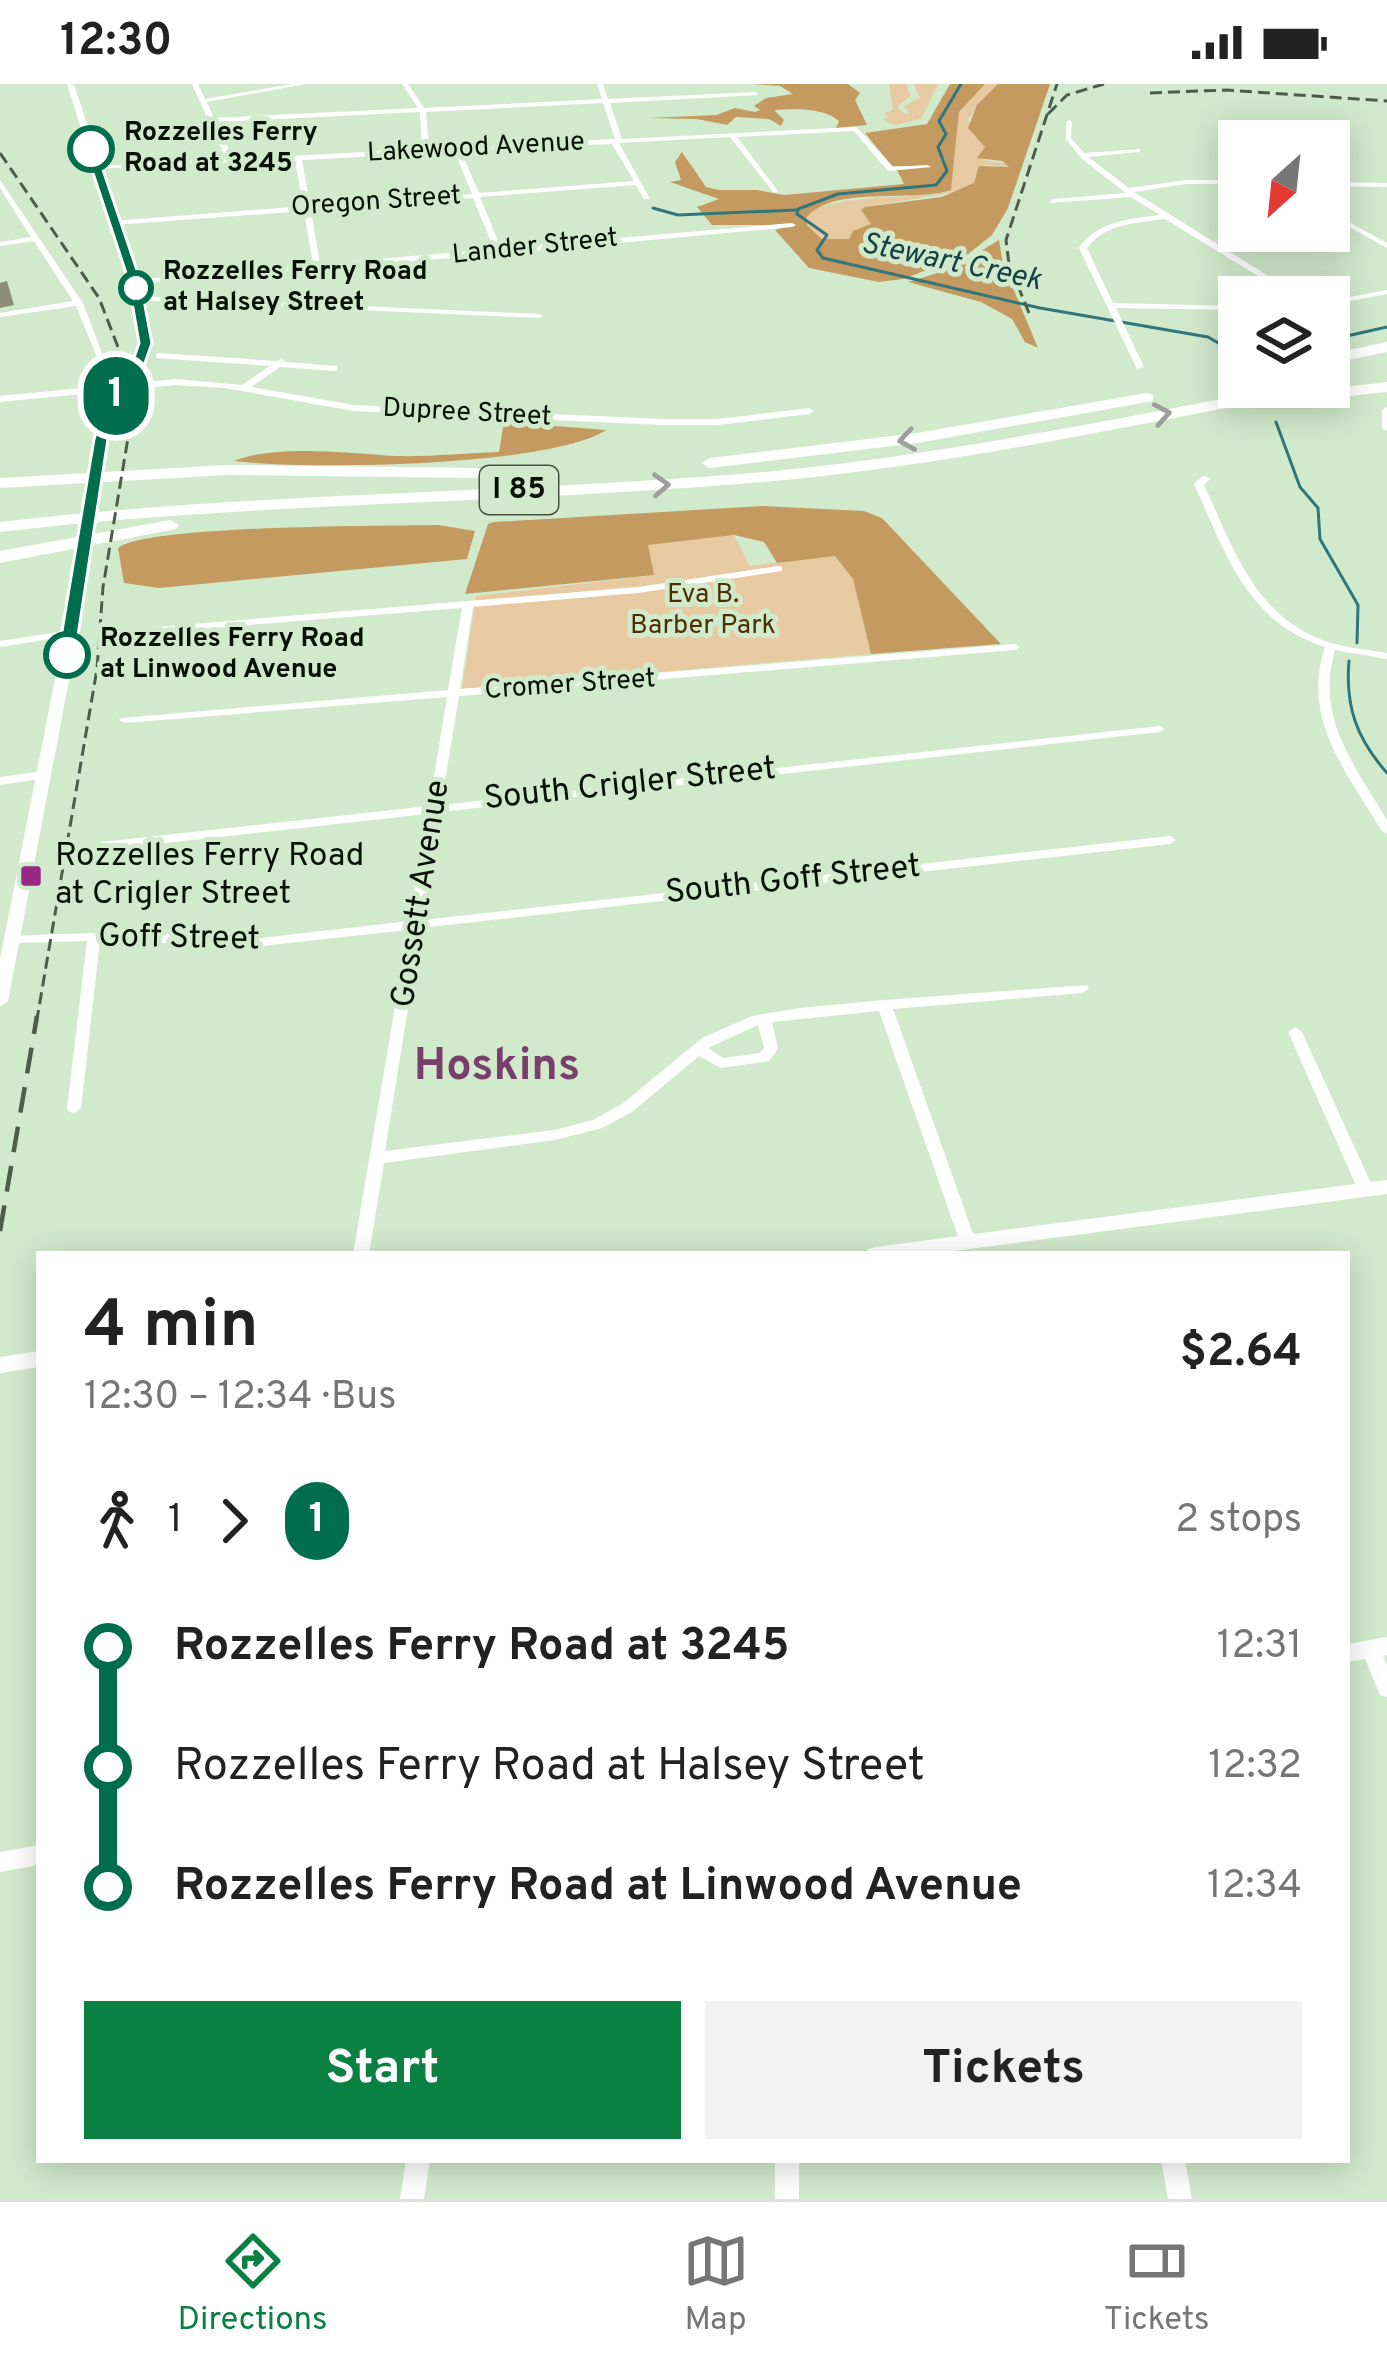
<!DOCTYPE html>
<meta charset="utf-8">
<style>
body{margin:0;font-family:Overpass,sans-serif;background:#f2f2f2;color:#222;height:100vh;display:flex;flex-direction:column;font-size:45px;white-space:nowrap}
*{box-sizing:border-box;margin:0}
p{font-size:39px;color:#767676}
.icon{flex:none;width:66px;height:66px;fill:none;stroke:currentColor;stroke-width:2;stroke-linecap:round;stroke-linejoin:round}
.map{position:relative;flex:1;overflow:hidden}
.details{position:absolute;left:36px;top:1167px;width:1314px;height:912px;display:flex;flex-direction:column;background:#fff;border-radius:0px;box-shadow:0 6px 30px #0003}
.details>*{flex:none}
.badge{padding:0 24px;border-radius:39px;font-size:42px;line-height:78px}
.needle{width:78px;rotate:207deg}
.fabs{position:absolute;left:1218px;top:36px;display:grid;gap:24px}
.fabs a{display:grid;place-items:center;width:132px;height:132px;border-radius:0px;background:#fff;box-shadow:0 6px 30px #0003;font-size:60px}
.map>.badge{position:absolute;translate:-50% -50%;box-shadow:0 0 0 6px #fff}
.legs{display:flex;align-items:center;gap:18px;height:132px;padding:0 48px;font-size:39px}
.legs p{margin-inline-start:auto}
.head{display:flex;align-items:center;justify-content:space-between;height:204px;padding:0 48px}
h1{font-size:66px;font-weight:700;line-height:90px}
.action{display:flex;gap:24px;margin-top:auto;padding:24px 48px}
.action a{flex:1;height:138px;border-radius:0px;background:#0b8043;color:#fff;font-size:48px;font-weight:700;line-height:138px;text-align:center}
.action a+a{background:#f2f2f2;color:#222}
ul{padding:0 48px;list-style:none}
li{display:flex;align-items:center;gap:42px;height:120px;font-size:45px}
li i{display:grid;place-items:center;width:18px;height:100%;margin:0 15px;background:currentColor}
li i::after{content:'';width:30px;height:30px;margin:-15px;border:9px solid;border-radius:50%;background:#fff}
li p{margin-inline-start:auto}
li:first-child i{background:linear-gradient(#0000 50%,currentColor 0)}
li:last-child i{background:linear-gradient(currentColor 50%,#0000 0)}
.status{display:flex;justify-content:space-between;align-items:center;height:84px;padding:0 60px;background:#fff;direction:ltr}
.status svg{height:33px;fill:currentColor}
.tab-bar{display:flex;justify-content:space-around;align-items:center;height:168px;border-top:3px solid #e0e0e0;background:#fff;font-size:33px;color:#767676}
.tab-bar a{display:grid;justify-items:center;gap:6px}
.tab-bar .on{color:#0b8043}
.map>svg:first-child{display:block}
.green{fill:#e7c9a2}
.forest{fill:#c49a61}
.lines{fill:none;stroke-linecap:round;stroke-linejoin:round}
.stream{stroke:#30767a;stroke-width:3}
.minor{fill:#fff;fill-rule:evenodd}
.tertiary{fill:#fff;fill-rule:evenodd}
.motorway{fill:#fff;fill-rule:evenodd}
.rail-far1{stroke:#4f5c4c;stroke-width:3;stroke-dasharray:12 6;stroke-linecap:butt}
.rail{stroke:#4f5c4c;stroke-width:4.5;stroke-dasharray:26 14;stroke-linecap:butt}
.shaded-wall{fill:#8e8e76}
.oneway{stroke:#9d9f9c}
.line-1{fill:#006d4d;stroke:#fff;stroke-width:3}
.stop-1-dot{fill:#fff;stroke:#006d4d;stroke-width:6}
.poi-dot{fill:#992785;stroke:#d2eacc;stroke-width:4.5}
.labels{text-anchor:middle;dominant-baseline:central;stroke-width:10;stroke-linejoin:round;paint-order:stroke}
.far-stop-label{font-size:27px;font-weight:bold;fill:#091007;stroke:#d2eacc;text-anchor:start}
.far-street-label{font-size:27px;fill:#091007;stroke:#d2eacc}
.far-park-label{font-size:27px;fill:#4b2f00;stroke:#d2eacc}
.far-water-label{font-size:30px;font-style:italic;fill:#164246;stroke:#d2eacc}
.shield{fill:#d2eacc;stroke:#455142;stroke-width:3}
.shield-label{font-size:30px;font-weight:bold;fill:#091007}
.street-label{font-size:33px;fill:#091007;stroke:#d2eacc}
.poi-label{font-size:33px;fill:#091007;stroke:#d2eacc;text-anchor:start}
.district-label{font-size:45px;font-weight:bold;fill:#793f6c;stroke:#d2eacc}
</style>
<div class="status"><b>12:30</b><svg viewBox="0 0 49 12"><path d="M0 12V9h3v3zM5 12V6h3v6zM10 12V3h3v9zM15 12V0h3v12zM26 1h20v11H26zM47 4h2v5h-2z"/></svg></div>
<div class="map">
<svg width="1387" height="2115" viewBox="0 0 1387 2115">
<rect width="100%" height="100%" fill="#d2eacc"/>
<g class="green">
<polygon points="889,0 907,0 910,12 898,22 901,28 910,30 904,22 920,14 914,0 938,0 921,35 894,41 884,36 888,33 885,29 893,26"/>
<path d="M985,0H998L968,35L985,64L982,76L1011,80L1009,83L984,81L974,99L961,107L865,123L871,140L854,147L849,155H823L807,141L808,128C850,110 894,115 938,110L953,87L959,28Z"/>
<polygon points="734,451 750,482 835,472 853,495 871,570 462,605 476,512 654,491 647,461"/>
</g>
<g class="forest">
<path d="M752,0H848L860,9L855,16L867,41L836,44L839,37C823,23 794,25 774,26L784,36L781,42L769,35L736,33L727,41L697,35L649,34L716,31L735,24L755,28L760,26L754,22L766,14L793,10L780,2Z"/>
<path d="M950,0H985L959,28L951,106C912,119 835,101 807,133V141L822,155H849L853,147L871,140L861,126L865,123L942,113L974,99L979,82L1009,83L1002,77L977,74L985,63L968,44L977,21L998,0H1050L1008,124L992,151L967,171L903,195L879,198L809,184L775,146L793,141H712L697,123L719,115L670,98L681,96L675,78L682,68L706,103L719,106H757L784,111L904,100L897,86L933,82H892L865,49L927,40Z"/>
<polygon points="999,156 1003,180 1038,264 1025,258 1012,235 981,218 908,198 951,185"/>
<path d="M504,338L606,346C549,383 307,386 234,377C275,360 350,369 395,372C429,373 465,369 499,368Z"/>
<polygon points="762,422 864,427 882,434 1001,560 871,570 853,495 835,472 777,479 764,458 734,451 648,461 654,491 465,510 488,440 494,438"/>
<path d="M439,441L475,447L467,475L159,504L124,499L118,464C146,441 388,442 439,441Z"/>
</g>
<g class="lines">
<g class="stream">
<polyline points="961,0 939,37 946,50 938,63 947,87 936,101 838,110 798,125 797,130 827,151 817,166 823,174 1040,224 1208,253 1239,271"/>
<polyline points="653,124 678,131 796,126"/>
<polyline points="1329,256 1387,243"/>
<polyline points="1221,257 1239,258"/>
<polyline points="1276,338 1300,403 1318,424 1320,455 1358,521 1357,559"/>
<path d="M1349,577C1345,623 1357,655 1387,689"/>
</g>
<g class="minor">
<path d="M192,0H198L205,15L292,0H306L207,18L214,34L418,24L402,0H408L424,24L602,15L597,0H603L608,15L756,8L758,11L610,19L622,55L856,43L893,83L927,81L931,83L888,87L854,47L737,53L778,107L774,109L730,53L619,59L650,115H644L636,101L480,113L501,164L792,139L796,141L792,143L499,170L131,200L130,198L134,196L313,180L304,127L114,141L110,139L114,137L303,122L295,76L94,85L96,82L226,75ZM603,19L615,55L429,65L426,28ZM420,28L422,65L233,75L216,38ZM612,60L634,97L479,109L461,67ZM455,68L472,110L310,122L302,76ZM473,114L494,165L320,180L311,126Z"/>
<path d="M1069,36L1072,38L1071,54L1084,69L1141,65L1139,68L1088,73L1129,104L1186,96H1239V100H1186L1134,108L1302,213H1292L1165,135C1136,139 1106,139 1087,164L1113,219L1239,222V226L1116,224L1144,283L1137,285L1079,164C1098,137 1129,135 1160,131L1131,113L1050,119L1053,115L1126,109L1081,74L1066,55V38Z"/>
<polygon points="0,96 83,219 110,290 103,288 76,222 0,233 0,229 73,217 34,157 0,162 0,158 31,153 0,104"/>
<polygon points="1329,98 1387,99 1387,103 1329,102"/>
<polygon points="1329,127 1387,159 1387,164 1329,132"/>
<polygon points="1387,206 1387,210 1329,221 1329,217"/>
<polygon points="138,212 539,230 543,232 539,234 135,216 135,212"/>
<polygon points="1329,231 1347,241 1347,245 1341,245 1329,237"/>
<polygon points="159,269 277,277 282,275 286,278 337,282 337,286 334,287 280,283 251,303 354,321 662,335 718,335 809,324 814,327 809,330 718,341 662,341 354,327 225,304 176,301 0,318 0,312 176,295 242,301 270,282 156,274 156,270"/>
<polygon points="1387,323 1387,347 1382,344 1382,326"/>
<path d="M1203,392L1211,394L1204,401C1230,457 1252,525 1313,552C1336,563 1362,565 1387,569V575L1335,566C1315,633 1354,681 1387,736V750L1381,746C1346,687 1301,635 1325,563C1247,539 1225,468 1194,400Z"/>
<path d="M778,482L782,483V487L638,509L473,523L460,605L1015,560L1020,563L1015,566L459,612L441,721L1159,642L1165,645L1159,648L440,728L423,836L1170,752L1176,756L1170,760L421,844L385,1067L555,1046L593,1036L622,1020L702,954L752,932L800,924L884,916L1087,901L1089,904L1082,909L893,925L976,1158L974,1162H962L960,1158L879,927L772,938L778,965L769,977L721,984L699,972L632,1028L602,1044L555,1056L384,1079L369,1170H353L408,846L261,862L100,857L81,1024L74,1029L69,1028L67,1024L87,857L12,859L7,858L5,855L7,852L124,848L261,854L409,837L427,730L102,766L96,762L102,758L429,722L447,613L125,639L119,636L121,634L448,606L462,524L148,549L144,548V544L638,503ZM758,941L764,964L760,969L723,974L708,964Z"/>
<polygon points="71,546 75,547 75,551 0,563 0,557"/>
<polygon points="44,687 50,691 48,694 0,701 0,693"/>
<polygon points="1295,943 1302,948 1374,1106 1371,1110 1361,1110 1358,1106 1288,948"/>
<polygon points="1387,1553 1387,1571 1383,1572 1387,1581 1387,1613 1380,1611 1365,1575 1347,1578 1347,1560"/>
<polygon points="39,1761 39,1781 0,1788 0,1768"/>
<polygon points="406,2076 430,2076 424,2115 400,2115"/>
<rect x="775" y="2076" width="24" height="39"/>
<polygon points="1161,2076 1185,2076 1192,2115 1168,2115"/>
</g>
<g class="tertiary">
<polygon points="67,0 74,1 139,195 150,259 142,282 117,319 107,355 78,549 8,917 0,923 0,875 64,549 95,355 107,319 132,282 140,259 129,195"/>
<polygon points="1387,1096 1387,1110 931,1170 865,1170 868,1165 875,1163"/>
<polygon points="39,1267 39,1283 0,1289 0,1273"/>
</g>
<g class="motorway">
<polygon points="1387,258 1387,268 1329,280 1329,270"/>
<path d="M1387,298V308L1292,318L1284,313C1111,345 939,383 763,398C509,420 254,418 0,448V438C254,408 509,410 764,388C939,372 1112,335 1285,303L1317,306Z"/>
<polygon points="1147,309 1153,311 1153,317 917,359 710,384 701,379 710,374 917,349"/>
<polygon points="227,381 478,384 487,389 478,394 227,391 0,404 0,394"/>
<polygon points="170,436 179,441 176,445 0,479 0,467"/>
</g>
<g class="rail-far1">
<polyline points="1150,9 1226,6 1387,17"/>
<polyline points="1048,30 1067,11 1104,0"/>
<polyline points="0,69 99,214 125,281 129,348 103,503 97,585 37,935"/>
<polyline points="1029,229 1009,180 1006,156 1057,0"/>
</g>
<polyline class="rail" points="0,1147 37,932"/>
</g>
<polygon class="shaded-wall" points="7,197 14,221 0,224 0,199"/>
<defs><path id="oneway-chevron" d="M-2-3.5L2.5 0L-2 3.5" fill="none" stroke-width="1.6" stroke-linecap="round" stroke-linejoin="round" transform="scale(3)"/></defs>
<g class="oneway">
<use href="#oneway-chevron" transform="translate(1162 330) rotate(-10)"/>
<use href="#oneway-chevron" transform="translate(907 356) rotate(171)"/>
<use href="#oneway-chevron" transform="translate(661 401) rotate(-3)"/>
</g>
<polygon class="line-1" points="91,62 96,65 140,195 152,259 144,282 119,319 108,355 75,571 67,576 58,571 94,355 105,319 131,282 139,259 128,195 85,65"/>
<g class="stop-1-dot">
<circle cx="91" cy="65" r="21"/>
<circle cx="136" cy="204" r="15"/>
<circle cx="67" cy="571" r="21"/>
</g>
<rect class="poi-dot" x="19" y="780" width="24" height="24" rx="6"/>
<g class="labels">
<g class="far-stop-label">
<text x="124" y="49">Rozzelles Ferry<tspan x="124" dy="31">Road at 3245</tspan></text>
<text x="163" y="188">Rozzelles Ferry Road<tspan x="163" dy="31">at Halsey Street</tspan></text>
<text x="100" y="555">Rozzelles Ferry Road<tspan x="100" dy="31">at Linwood Avenue</tspan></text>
</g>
<g class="far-street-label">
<text transform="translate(476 64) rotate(-3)">Lakewood Avenue</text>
<text transform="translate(376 118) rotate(-4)">Oregon Street</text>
<text transform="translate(535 163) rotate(-6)">Lander Street</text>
<text transform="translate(467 329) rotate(3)">Dupree Street</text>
<text transform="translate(570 601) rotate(-4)">Cromer Street</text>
</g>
<g class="far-park-label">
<text x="703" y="511">Eva B.<tspan x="703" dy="31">Barber Park</tspan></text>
</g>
<g class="far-water-label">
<text transform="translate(951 179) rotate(12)">Stewart Creek</text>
</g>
<rect class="shield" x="480" y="382" width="78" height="48" rx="9"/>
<g class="shield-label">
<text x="519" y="406">I 85</text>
</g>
<g class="street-label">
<text transform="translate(630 701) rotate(-6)">South Crigler Street</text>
<text transform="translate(793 797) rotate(-6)">South Goff Street</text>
<text transform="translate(422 810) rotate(-81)">Gossett Avenue</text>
<text transform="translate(179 855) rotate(1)">Goff Street</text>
</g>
<g class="poi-label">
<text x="55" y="773">Rozzelles Ferry Road<tspan x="55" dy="38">at Crigler Street</tspan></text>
</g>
<g class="district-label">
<text x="497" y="983">Hoskins</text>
</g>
</g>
</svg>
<div class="fabs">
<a><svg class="needle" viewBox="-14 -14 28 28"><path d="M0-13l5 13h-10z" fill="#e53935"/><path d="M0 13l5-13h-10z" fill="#767676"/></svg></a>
<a><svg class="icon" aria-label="layers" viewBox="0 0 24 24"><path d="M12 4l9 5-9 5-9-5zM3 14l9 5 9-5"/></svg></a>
</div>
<b class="badge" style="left:116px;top:312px;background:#006d4d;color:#fff">1</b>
<section class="details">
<div class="head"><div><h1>4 min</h1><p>12:30 – 12:34 · Bus</p></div><b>$2.64</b></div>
<div class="legs"><svg class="icon" aria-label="walk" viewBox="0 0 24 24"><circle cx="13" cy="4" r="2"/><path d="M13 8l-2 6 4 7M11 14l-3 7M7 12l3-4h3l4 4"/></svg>1<svg class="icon" aria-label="forward" viewBox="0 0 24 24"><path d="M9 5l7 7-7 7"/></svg><b class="badge" style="background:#006d4d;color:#fff">1</b><p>2 stops</p></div>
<ul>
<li><i style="color:#006d4d"></i><b>Rozzelles Ferry Road at 3245</b><p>12:31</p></li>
<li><i style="color:#006d4d"></i><span>Rozzelles Ferry Road at Halsey Street</span><p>12:32</p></li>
<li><i style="color:#006d4d"></i><b>Rozzelles Ferry Road at Linwood Avenue</b><p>12:34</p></li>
</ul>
<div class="action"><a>Start</a><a>Tickets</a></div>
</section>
</div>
<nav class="tab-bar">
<a class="on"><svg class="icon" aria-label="directions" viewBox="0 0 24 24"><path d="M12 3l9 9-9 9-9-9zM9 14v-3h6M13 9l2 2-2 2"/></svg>Directions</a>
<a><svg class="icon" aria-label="map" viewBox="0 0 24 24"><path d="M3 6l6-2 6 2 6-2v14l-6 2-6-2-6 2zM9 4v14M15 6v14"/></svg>Map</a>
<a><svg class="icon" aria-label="tickets" viewBox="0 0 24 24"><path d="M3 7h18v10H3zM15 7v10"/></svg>Tickets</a>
</nav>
